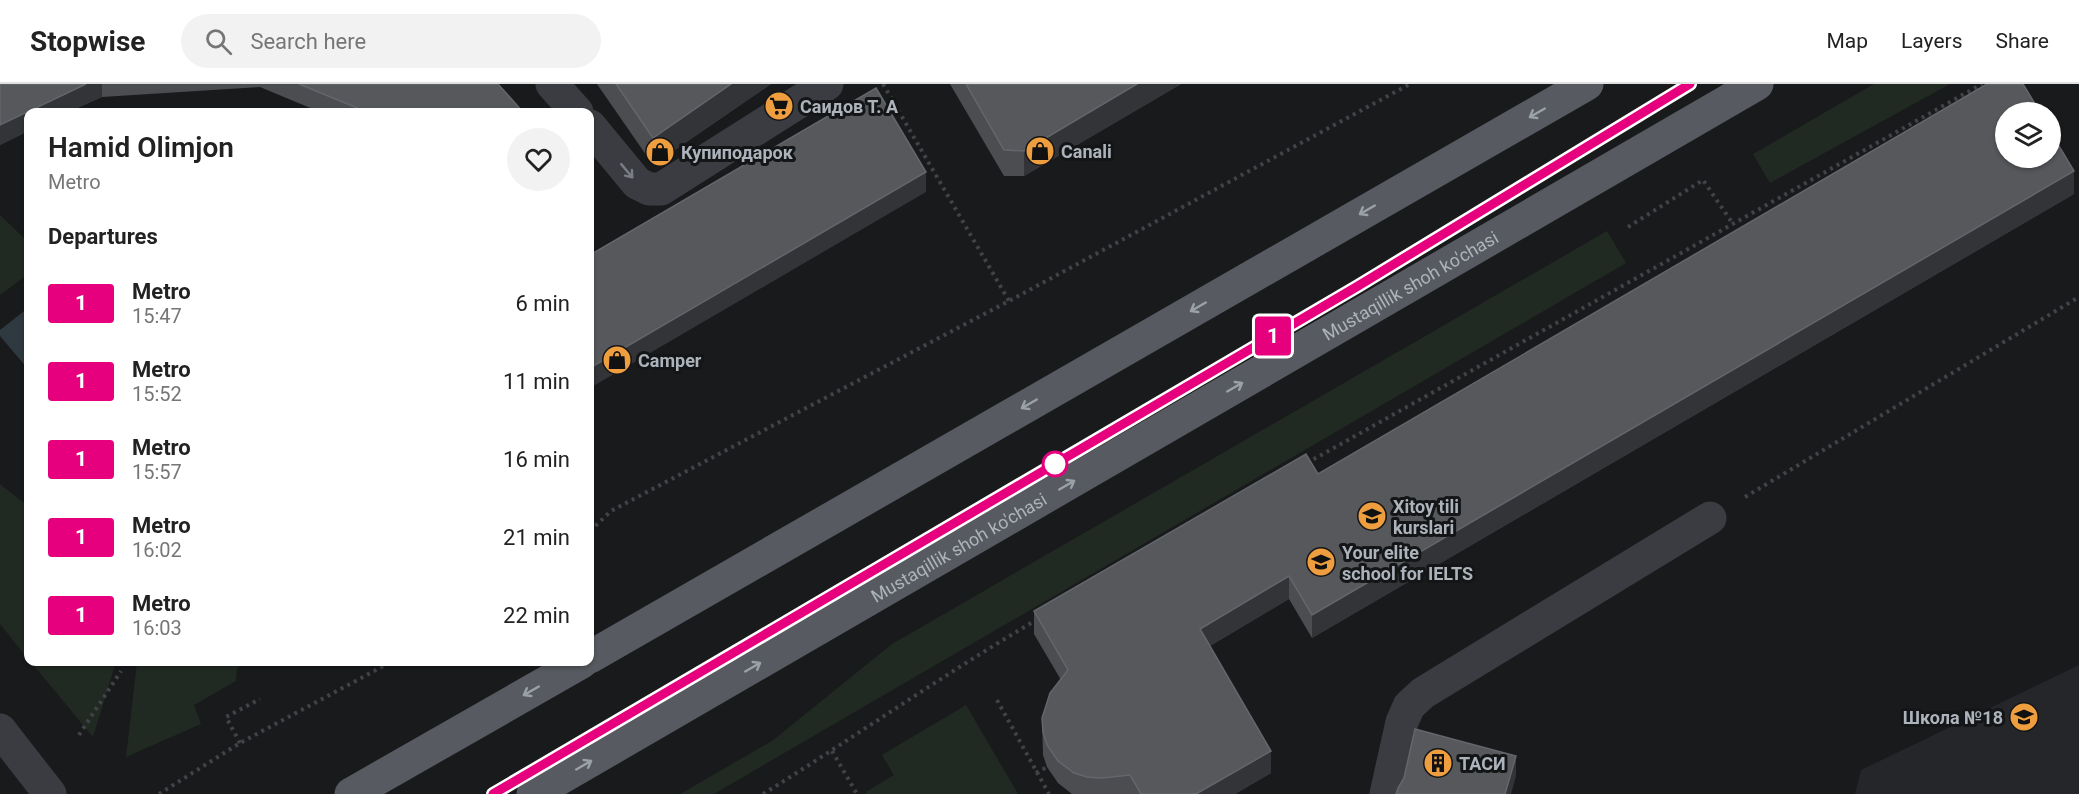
<!DOCTYPE html>
<meta charset="utf-8">
<style>
body{margin:0;font-family:Roboto,sans-serif;background:#f2f2f2;color:#222;height:100vh;display:flex;flex-direction:column;font-size:22px;white-space:nowrap}
*{box-sizing:border-box;margin:0}
p{font-size:20px;color:#767676}
.icon{flex:none;width:33px;height:33px;fill:none;stroke:currentColor;stroke-width:2;stroke-linecap:round;stroke-linejoin:round}
.map{position:relative;flex:1;overflow:hidden}
.side{position:absolute;left:24px;top:24px;width:570px;height:558px;display:flex;flex-direction:column;background:#fff;border-radius:12px;box-shadow:0 2px 4px #0004}
.side>*{flex:none}
.badge{padding:0 12px;border-radius:4px;font-size:21px;line-height:39px}
.fabs{position:absolute;left:1995px;top:18px;display:grid;gap:12px}
.fabs a{display:grid;place-items:center;width:66px;height:66px;border-radius:50%;background:#fff;box-shadow:0 2px 4px #0004;font-size:30px}
.map>.badge{position:absolute;translate:-50% -50%;box-shadow:0 0 0 3px #fff}
h2{padding:0 24px;font-size:22px;line-height:54px}
.round{display:grid;place-items:center;flex:none;width:63px;height:63px;border-radius:32px;background:#f2f2f2}
.head{display:flex;align-items:center;justify-content:space-between;height:102px;padding:0 24px}
h1{font-size:28px;font-weight:600;line-height:45px}
ul{padding:0;list-style:none}
li{display:flex;align-items:center;gap:18px;height:78px;padding:0 24px}
li div{flex:1}
li b{display:block;font-size:22px}
li em{font-style:normal}
li .badge{min-width:66px;font-weight:700;text-align:center}
header{display:flex;align-items:center;gap:36px;box-sizing:border-box;height:84px;padding:0 30px;background:#fff;border-bottom:2px solid #e0e0e0}
header strong{font-size:28px}
nav{display:flex;gap:33px;margin-inline-start:auto;font-size:21px}
.search{width:420px;height:54px;background:#f2f2f2;display:flex;align-items:center;gap:15px;box-sizing:border-box;padding:0 21px;border-radius:33px;color:#767676;font-size:22px}
.map>svg:first-child{display:block}
.built{fill:#252629}
.green{fill:#212a22}
.water{fill:#2f3a40}
.lines{fill:none;stroke-linecap:round;stroke-linejoin:round}
.path{stroke:#414348;stroke-width:4;stroke-dasharray:3 4.5;stroke-linecap:butt}
.minor{stroke:#3b3c41;stroke-width:33}
.major{stroke:#575a60;stroke-width:33}
.wall{fill:#4b4d51}
.shaded-wall{fill:#333437}
.building{fill:#56585c;stroke:#63666b;stroke-width:1.5}
.oneway{stroke:#9ba1a9}
.oneway2{stroke:#797d84}
.line-casing{stroke:#fff;stroke-width:14}
.line{stroke:#e6007e;stroke-width:9}
.stop-dot{fill:#fff;stroke:#e6007e;stroke-width:3}
.labels{text-anchor:middle;dominant-baseline:central;stroke-width:6;stroke-linejoin:round;paint-order:stroke}
.poi-label{font-size:18px;font-weight:bold;fill:#acb3bb;stroke:#141517;text-anchor:start}
.street-label{font-size:18px;fill:#acb3bb;stroke:#141517}
</style>
<header>
<strong>Stopwise</strong>
<div class="search"><svg class="icon" aria-label="search" viewBox="0 0 24 24"><circle cx="10" cy="10" r="6"/><path d="M15 15l6 6"/></svg>Search here</div>
<nav><a>Map</a><a>Layers</a><a>Share</a></nav>
</header>
<div class="map">
<svg width="2079" height="710" viewBox="0 0 2079 710">
<rect width="100%" height="100%" fill="#191a1c"/>
<polygon class="built" points="2079,581 2079,710 1855,710 1861,686"/>
<g class="green">
<polygon points="1874,0 1950,0 1770,99 1753,70"/>
<polygon points="0,131 28,158 28,190 0,211"/>
<polygon points="1607,147 1626,179 714,710 680,710 772,657 892,560"/>
<polygon points="0,400 28,422 28,575 0,540"/>
<polygon points="31,578 116,578 93,653"/>
<polygon points="137,578 248,578 237,584 236,597 194,621 201,640 126,673"/>
<polygon points="966,621 1018,710 867,710 866,708 894,691 882,671"/>
</g>
<polygon class="water" points="28,224 28,285 0,252 0,246"/>
<g class="lines">
<g class="path">
<polyline points="883,0 1009,217"/>
<polyline points="255,28 256,26"/>
<polyline points="1628,143 1703,96 1733,140"/>
<polyline points="1307,379 1982,0"/>
<polyline points="1745,413 2079,213"/>
<polyline points="590,447 611,427 1009,217 1410,0"/>
<polyline points="997,616 1049,710"/>
<polyline points="79,651 121,587"/>
<polyline points="240,659 226,633 260,615"/>
<polyline points="832,667 857,710"/>
<polyline points="1036,689 1047,683"/>
<polyline points="159,710 240,659 391,578"/>
<path d="M763,710C855,653 944,590 1038,535"/>
</g>
<g class="minor">
<polyline points="552,0 577,28"/>
<polyline points="590,42 637,99 649,105 661,105 827,0"/>
<polyline points="0,646 50,710"/>
<polyline points="1386,710 1402,638 1409,622 1423,609 1710,434"/>
</g>
<g class="major">
<polyline points="590,573 1587,0"/>
<polyline points="351,710 582,578"/>
<path id="s1" d="M533,710L1757,0"/>
</g>
</g>
<g class="wall">
<polygon points="0,0 498,0 523,28 320,28 260,3 102,13 68,28 28,28 28,47 0,61"/>
<polygon points="597,0 771,0 653,81"/>
<polygon points="950,0 1181,0 1024,92 1004,92"/>
<polygon points="2074,110 1312,554 1289,515 1210,562 1271,689 1235,710 1072,710 1058,699 1047,683 1043,671 1042,634 1061,596 1034,550 1034,527 1318,390"/>
</g>
<g class="shaded-wall">
<polygon points="86,0 102,0 102,13 68,28 28,28 28,47 0,61 0,41"/>
<polygon points="731,0 771,0 653,81 653,54"/>
<polygon points="1137,0 1181,0 1024,92 1024,67"/>
<polygon points="2074,87 2074,110 1312,554 1312,531"/>
<polygon points="926,88 926,108 590,304 590,284"/>
<polygon points="1289,492 1289,515 1200,568 1200,545"/>
<polygon points="1271,667 1271,689 1235,710 1196,710"/>
<polygon points="1516,672 1516,692 1511,710 1505,710"/>
</g>
<g class="building">
<polygon points="0,0 86,0 0,41"/>
<polygon points="299,0 498,0 523,28 367,28"/>
<polygon points="616,0 731,0 653,54"/>
<polygon points="966,0 1137,0 1024,67 1004,66"/>
<polygon points="1987,0 2023,0 2040,28 2006,28 2006,74 2050,74 2050,47 2074,87 1312,531 1289,492 1200,545 1271,667 1196,710 1141,710 1130,691 1102,694 1087,693 1074,689 1058,677 1047,661 1043,648 1042,634 1050,609 1068,586 1034,527 1306,370 1318,390"/>
<polygon points="876,4 926,88 590,284 590,171"/>
<polygon points="1415,645 1516,672 1505,710 1396,710 1398,704 1404,694"/>
</g>
<defs><path id="oneway-shaft" d="M-6 0H5M1.5-3L5.5 0L1.5 3" fill="none" stroke-width="1.6" stroke-linecap="round" stroke-linejoin="round" transform="scale(1.5)"/></defs>
<g class="oneway">
<use href="#oneway-shaft" transform="translate(1537 29) rotate(150)"/>
<use href="#oneway-shaft" transform="translate(1367 126) rotate(150)"/>
<use href="#oneway-shaft" transform="translate(1198 223) rotate(150)"/>
<use href="#oneway-shaft" transform="translate(1235 303) rotate(-30)"/>
<use href="#oneway-shaft" transform="translate(1029 320) rotate(150)"/>
<use href="#oneway-shaft" transform="translate(1067 401) rotate(-30)"/>
<use href="#oneway-shaft" transform="translate(753 583) rotate(-30)"/>
<use href="#oneway-shaft" transform="translate(531 607) rotate(150)"/>
<use href="#oneway-shaft" transform="translate(584 681) rotate(-30)"/>
</g>
<use class="oneway2" href="#oneway-shaft" transform="translate(627 87) rotate(50)"/>
<g class="lines">
<g class="line-casing">
<polyline id="line" points="493,710 1358,202 1690,0"/>
</g>
<use href="#line" class="line"/>
</g>
<defs>
<g id="supermarket-disc" transform="scale(1.5)"><circle r="9.5" fill="#ee9e3f" stroke="#141517"/><path d="M-6-5.5h2.5l.6 2H6L4.5 2H-2.5L-4.4-4H-6ZM-1.5 3.2a1.3 1.3 0 1 0 .1 0ZM3 3.2a1.3 1.3 0 1 0 .1 0Z" fill="#111"/></g>
<g id="shop-disc" transform="scale(1.5)"><circle r="9.5" fill="#ee9e3f" stroke="#141517"/><path d="M-5-2.5h2.3a2.7 3.5 0 0 1 5.4 0H5L5.5 6h-11ZM-1.5-2.5h3a1.5 2.3 0 0 0-3 0Z" fill="#111"/></g>
<g id="school-disc" transform="scale(1.5)"><circle r="9.5" fill="#ee9e3f" stroke="#141517"/><path d="M0-5L7-2L0 1L-7-2ZM-4 1L0 2.5L4 1V4Q0 6-4 4Z" fill="#111"/></g>
<g id="building-disc" transform="scale(1.5)"><circle r="9.5" fill="#ee9e3f" stroke="#141517"/><path d="M-4-6H4V6H1V3H-1V6H-4ZM-2.5-4.3h1.7v1.8h-1.7ZM.8-4.3h1.7v1.8H.8ZM-2.5-1h1.7V.8h-1.7ZM.8-1h1.7V.8H.8Z" fill="#111"/></g>
</defs>
<g fill-rule="evenodd">
<use href="#supermarket-disc" x="779" y="22"/>
<use href="#shop-disc" x="1040" y="67"/>
<use href="#shop-disc" x="660" y="68"/>
<use href="#shop-disc" x="617" y="276"/>
<use href="#school-disc" x="1372" y="432"/>
<use href="#school-disc" x="1321" y="478"/>
<use href="#school-disc" x="2024" y="633"/>
<use href="#building-disc" x="1438" y="679"/>
</g>
<circle class="stop-dot" cx="1055" cy="380" r="12"/>
<g class="labels">
<g class="poi-label">
<text x="800" y="22">Саидов Т. А</text>
<text x="1061" y="67">Canali</text>
<text x="681" y="68">Купиподарок</text>
<text x="638" y="276">Camper</text>
<text x="1393" y="422">Xitoy tili<tspan x="1393" dy="21">kurslari</tspan></text>
<text x="1342" y="468">Your elite<tspan x="1342" dy="21">school for IELTS</tspan></text>
<text x="2003" y="633" text-anchor="end">Школа №18</text>
<text x="1459" y="679">ТАСИ</text>
</g>
<g class="street-label">
<text stroke="none"><textPath href="#s1" startOffset="1014">Mustaqillik shoh ko'chasi</textPath></text>
<text stroke="none"><textPath href="#s1" startOffset="492">Mustaqillik shoh ko'chasi</textPath></text>
</g>
</g>
</svg>
<div class="fabs">
<a><svg class="icon" aria-label="layers" viewBox="0 0 24 24"><path d="M12 4l9 5-9 5-9-5zM3 14l9 5 9-5"/></svg></a>
</div>
<b class="badge" style="left:1273px;top:252px;background:#e6007e;color:#fff">1</b>
<section class="side">
<div class="head"><div><h1>Hamid Olimjon</h1><p>Metro</p></div><a class="round"><svg class="icon" aria-label="heart" viewBox="0 0 24 24"><path d="M12 20l-8-8c-3-5 5-10 8-4 3-6 11-1 8 4z"/></svg></a></div>
<h2>Departures</h2>
<ul>
<li><span class="badge" style="background:#e6007e;color:#fff">1</span><div><b>Metro</b><p>15:47</p></div><em>6 min</em></li>
<li><span class="badge" style="background:#e6007e;color:#fff">1</span><div><b>Metro</b><p>15:52</p></div><em>11 min</em></li>
<li><span class="badge" style="background:#e6007e;color:#fff">1</span><div><b>Metro</b><p>15:57</p></div><em>16 min</em></li>
<li><span class="badge" style="background:#e6007e;color:#fff">1</span><div><b>Metro</b><p>16:02</p></div><em>21 min</em></li>
<li><span class="badge" style="background:#e6007e;color:#fff">1</span><div><b>Metro</b><p>16:03</p></div><em>22 min</em></li>
</ul>
</section>
</div>
